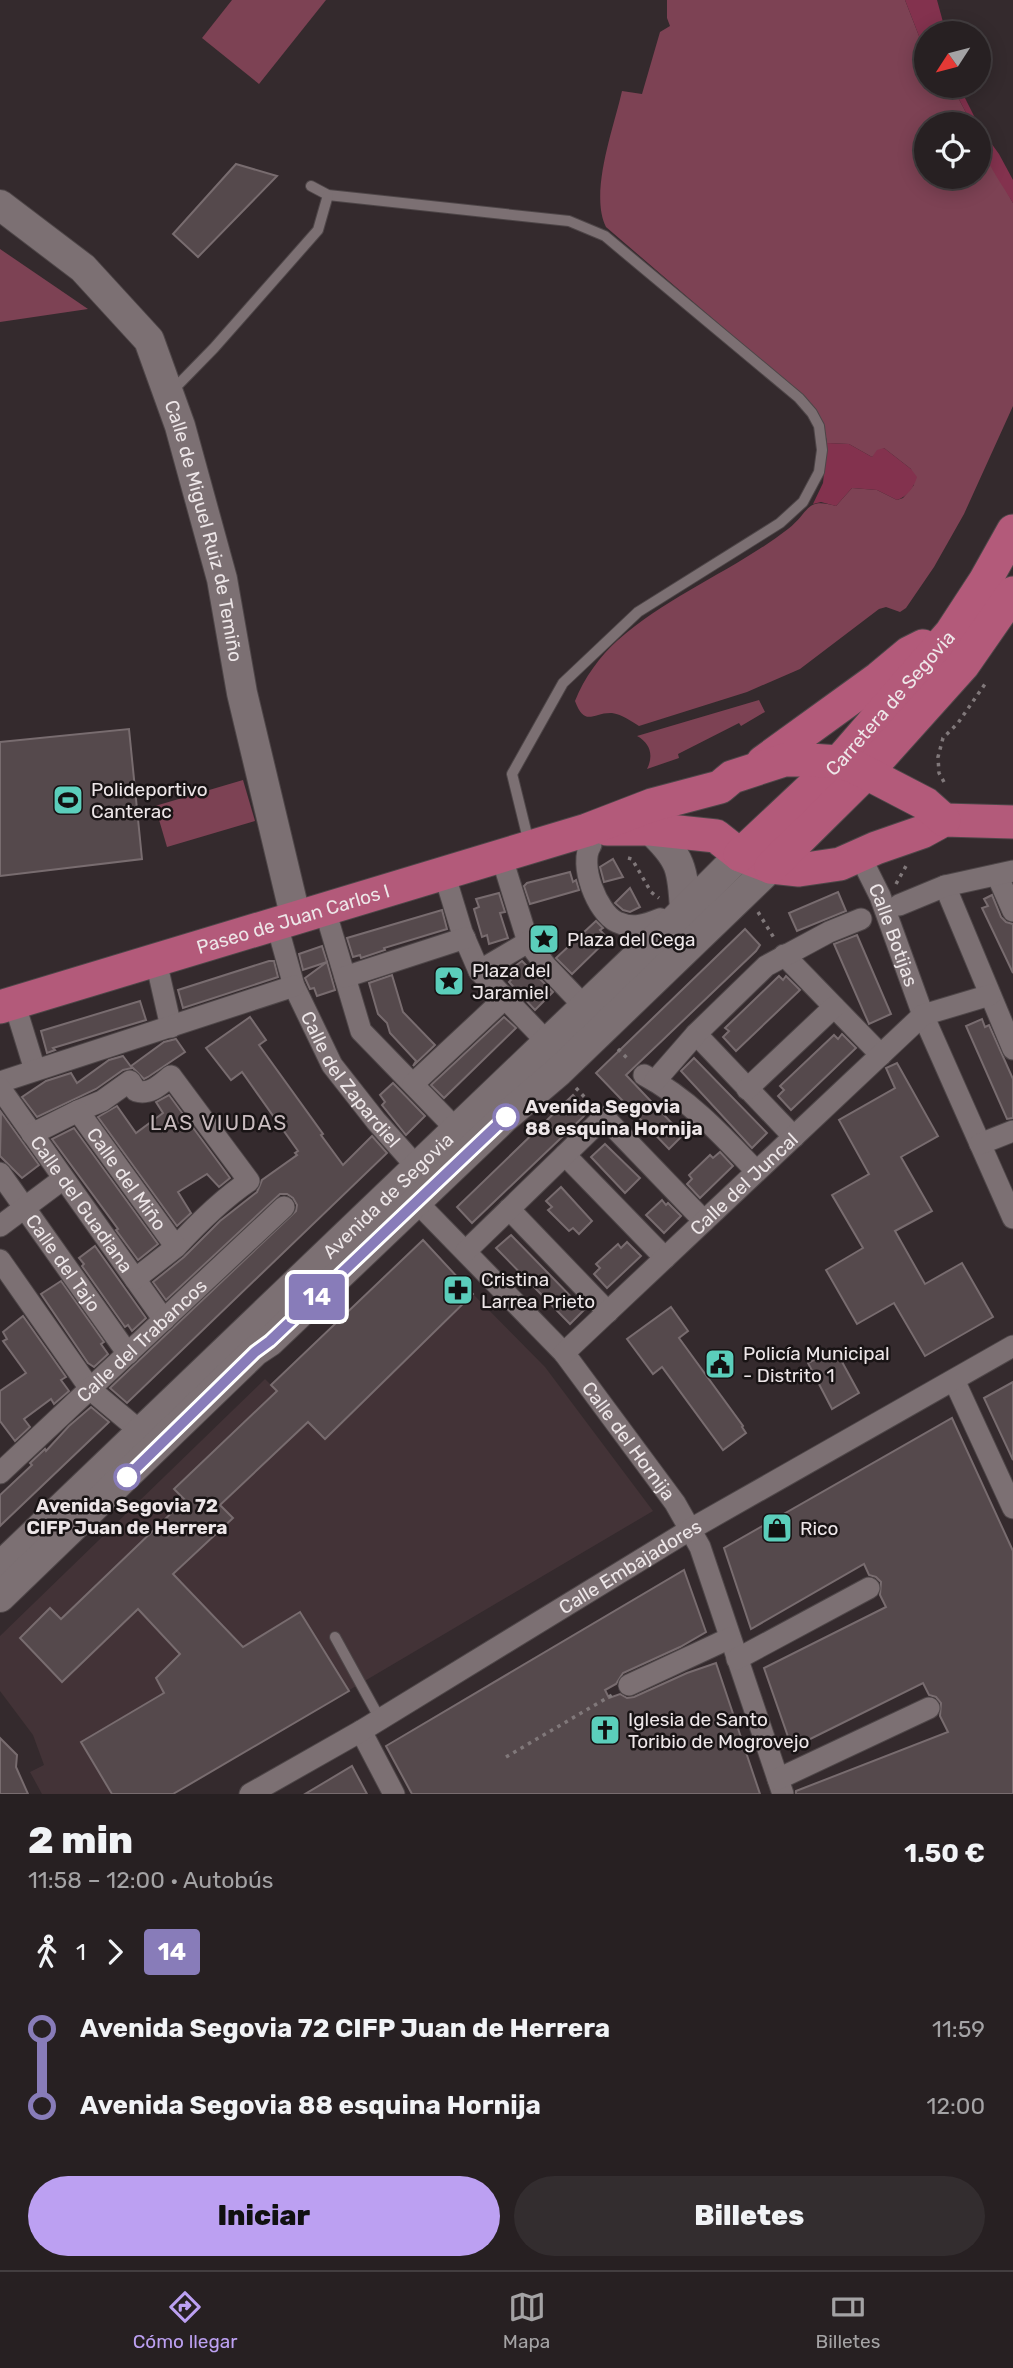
<!DOCTYPE html>
<html lang="es">
<meta charset="utf-8">
<style>
body{margin:0;font-family:Rubik,sans-serif;background:#332d2f;color:#f1f3f6;height:100vh;display:flex;flex-direction:column;font-size:26px;white-space:nowrap}
*{box-sizing:border-box;margin:0}
p{font-size:23px;color:#a4a3a5}
.icon{flex:none;width:38px;height:38px;fill:none;stroke:currentColor;stroke-width:2;stroke-linecap:round;stroke-linejoin:round}
.map{position:relative;height:1794px;overflow:hidden}
.panel{display:flex;flex-direction:column;background:#272022;flex:1}
.panel>*{flex:none}
.badge{padding:0 14px;border-radius:5px;font-size:24px;line-height:46px}
.needle{width:46px;rotate:234deg}
.controls{position:absolute;left:914px;top:21px;display:grid;gap:14px}
.controls a{display:grid;place-items:center;width:77px;height:77px;border-radius:50%;background:#272022;box-shadow:0 4px 18px #0003,0 0 0 2px #433e40;font-size:35px}
.map>.badge{position:absolute;translate:-50% -50%;box-shadow:0 0 0 4px #fff}
.legs{display:flex;align-items:center;gap:10px;height:77px;padding:0 28px;font-size:23px}
.legs p{margin-inline-start:auto}
.headline{display:flex;align-items:center;justify-content:space-between;height:119px;padding:0 28px}
h1{font-size:38px;font-weight:800;line-height:52px}
.action{display:flex;gap:14px;margin-top:auto;padding:14px 28px}
.action a{flex:1;height:80px;border-radius:42px;background:#bca0f2;color:#111;font-size:28px;font-weight:800;line-height:80px;text-align:center}
.action a+a{background:#332d2f;color:#f1f3f6}
ul{padding:0 28px;list-style:none}
li{display:flex;align-items:center;gap:24px;height:77px;font-size:26px}
li i{display:grid;place-items:center;width:10px;height:100%;margin:0 9px;background:currentColor}
li i::after{content:'';width:18px;height:18px;margin:-9px;border:5px solid;border-radius:50%;background:#272022}
li p{margin-inline-start:auto}
li:first-child i{background:linear-gradient(#0000 50%,currentColor 0)}
li:last-child i{background:linear-gradient(currentColor 50%,#0000 0)}
.tab-bar{display:flex;justify-content:space-around;align-items:center;height:98px;border-top:2px solid #433e40;background:#272022;font-size:19px;color:#a4a3a5}
.tab-bar a{display:grid;justify-items:center;gap:4px}
.tab-bar .active{color:#bca0f2}
.map>svg:first-child{display:block}
.built{fill:#433337}
.green{fill:#7d4254}
.forest{fill:#83324e}
.building{fill:#55494c;stroke:#786c6f;stroke-width:2}
.lines{fill:none;stroke-linecap:round;stroke-linejoin:round}
.lane-casing{stroke:#4e4648;stroke-width:12}
.street-casing{stroke:#4e4648;stroke-width:23}
.secondary-casing{stroke:#4e4648;stroke-width:32}
.primary-casing{stroke:#4e4648;stroke-width:35}
.path{stroke:#80787a;stroke-width:3.5;stroke-dasharray:3.5 5;stroke-linecap:butt}
.lane{stroke:#7c7073;stroke-width:10}
.street{stroke:#7c7073;stroke-width:21}
.secondary{stroke:#7c7073;stroke-width:30}
.primary{stroke:#b35a7a;stroke-width:33}
.line-1-casing{stroke:#fff;stroke-width:16}
.line-1{stroke:#887cb9;stroke-width:10}
.stop-1-dot{fill:#fff;stroke:#887cb9;stroke-width:3.5}
.labels{text-anchor:middle;dominant-baseline:central;stroke-width:5;stroke-linejoin:round;paint-order:stroke}
.street-label{font-size:19px;fill:#ede6e8;stroke:#191415}
.poi-label{font-size:19px;fill:#ede6e8;stroke:#191415;text-anchor:start}
.stop-label{font-size:19px;font-weight:bold;fill:#ede6e8;stroke:#191415;text-anchor:start}
.neighbourhood-label{font-size:21px;letter-spacing:2px;fill:#c9bcbf;stroke:#191415}
</style>
<div class="map">
<svg width="1013" height="1794" viewBox="0 0 1013 1794">
<rect width="100%" height="100%" fill="#342a2d"/>
<polygon class="built" points="473,1294 545,1367 653,1511 173,1794 42,1794 30,1772 44,1765 33,1735 0,1691 0,1636 265,1379 325,1439"/>
<g class="green">
<polygon points="232,0 326,0 259,84 202,38"/>
<path d="M667,0H905L926,54V86H952L972,124H926V177H978V139L1013,203V406L964,514L934,567L906,608L900,612L886,607L879,609L800,669L747,692L639,726C631,721 621,714 612,713C593,712 585,728 575,701C584,678 600,656 618,640C669,595 735,570 788,529C810,512 805,497 836,506L852,488L877,490L897,500L903,498L914,485L911,469L884,448L872,457L849,444L827,443L824,426L804,397L606,227C589,193 614,127 622,91L642,94L660,32L670,26L667,18Z"/>
<polygon points="0,249 88,309 0,322"/>
<path d="M759,700L765,712L763,713L741,726L739,723L678,754L679,758L647,769C654,755 650,743 637,736Z"/>
<polygon points="243,780 255,821 167,847 155,806"/>
</g>
<g class="forest">
<polygon points="905,0 937,0 946,33 926,33 926,54"/>
<polygon points="952,86 959,86 978,124 972,124"/>
<path d="M978,125L999,154L1013,180V203C999,179 978,153 978,125Z"/>
<path d="M827,443L849,444L872,457L877,450L884,448L911,469L917,477C914,487 907,497 897,500L877,490L852,488L836,506L821,502L813,504L823,483Z"/>
</g>
<g class="building">
<polygon points="236,164 277,176 198,257 173,234"/>
<polygon points="129,729 142,859 0,876 0,742"/>
<polygon points="613,859 623,877 604,882 600,867"/>
<polygon points="570,872 573,882 576,880 579,890 530,904 524,886 527,883"/>
<polygon points="630,888 640,907 630,912 623,910 615,903"/>
<polygon points="838,892 846,911 797,931 789,913"/>
<polygon points="499,893 505,912 500,913 508,938 489,944 487,935 482,937 474,909 479,907 476,899"/>
<polygon points="992,895 1001,917 1006,922 1013,924 1013,973 982,908 988,906 984,899"/>
<polygon points="442,910 447,929 384,948 385,950 361,958 360,955 353,957 347,938"/>
<polygon points="596,921 603,928 600,930 608,939 572,974 556,958"/>
<polygon points="745,929 760,945 756,951 626,1075 683,1135 669,1149 596,1073"/>
<polygon points="857,935 891,1014 869,1024 834,944"/>
<polygon points="322,946 327,962 303,970 299,954"/>
<polygon points="269,961 274,961 278,977 183,1008 178,990"/>
<polygon points="522,961 553,992 535,1010 509,982 513,978 507,972"/>
<polygon points="327,962 335,990 317,996 314,988 310,989 305,978"/>
<polygon points="392,975 403,1012 435,1045 413,1066 416,1061 390,1033 387,1023 378,1014 369,983"/>
<polygon points="779,976 783,980 786,976 800,990 736,1051 723,1037 729,1031 725,1028"/>
<polygon points="140,1001 146,1020 53,1048 55,1050 47,1053 41,1031"/>
<polygon points="250,1017 266,1040 259,1045 323,1134 321,1135 343,1165 372,1136 387,1153 127,1403 110,1388 296,1211 297,1205 293,1198 287,1194 280,1194 166,1300 153,1282 184,1257 220,1221 257,1192 262,1180 297,1155 295,1153 298,1151 242,1072 231,1080 206,1048"/>
<polygon points="504,1017 516,1028 444,1098 431,1085"/>
<polygon points="982,1019 985,1027 989,1025 1013,1079 1013,1118 1007,1119 966,1026"/>
<polygon points="842,1034 856,1048 791,1110 778,1096 784,1090 780,1086 834,1035 838,1039"/>
<polygon points="176,1039 185,1052 148,1077 144,1079 131,1066 164,1042"/>
<polygon points="123,1056 132,1068 123,1070 96,1089 37,1117 22,1097 46,1081 71,1073 77,1083 109,1060"/>
<polygon points="694,1058 767,1133 752,1148 681,1071"/>
<polygon points="897,1063 938,1136 901,1157 932,1211 895,1231 925,1284 962,1263 993,1317 925,1356 894,1303 857,1324 826,1270 863,1248 832,1195 869,1174 839,1120 895,1088 886,1068"/>
<polygon points="393,1083 425,1116 406,1135 382,1105 385,1102 380,1095"/>
<polygon points="169,1095 230,1178 219,1187 207,1174 178,1192 191,1213 177,1226 98,1117 117,1106 136,1133 163,1113 156,1102"/>
<polygon points="573,1095 588,1111 583,1117 472,1223 457,1207"/>
<polygon points="1,1112 39,1165 22,1178 0,1156"/>
<polygon points="74,1128 158,1244 138,1260 116,1230 118,1229 52,1139"/>
<polygon points="605,1144 640,1178 625,1193 591,1157"/>
<polygon points="720,1152 733,1166 700,1198 687,1184 692,1179 689,1175 710,1155 713,1158"/>
<polygon points="561,1187 592,1221 579,1234 573,1228 569,1231 548,1210 552,1207 546,1201"/>
<polygon points="662,1200 666,1205 668,1203 681,1216 664,1233 646,1215"/>
<polygon points="511,1235 584,1310 570,1324 496,1248"/>
<polygon points="423,1240 473,1294 325,1439 308,1422 220,1505 233,1518 173,1574 243,1647 300,1612 349,1691 173,1794 112,1794 81,1742 164,1693 156,1678 180,1654 138,1609 62,1682 20,1638 50,1608 61,1619 185,1500 174,1489 277,1391 271,1385"/>
<polygon points="627,1242 641,1256 607,1288 594,1274 600,1268 596,1264 618,1244 621,1248"/>
<polygon points="95,1246 146,1318 132,1331 128,1325 125,1327 82,1266 84,1264 79,1258"/>
<polygon points="61,1281 104,1342 101,1344 108,1354 94,1367 88,1363 41,1294"/>
<polygon points="671,1307 688,1331 679,1338 743,1426 742,1427 746,1433 723,1450 662,1367 653,1374 627,1339"/>
<polygon points="23,1316 66,1377 61,1380 69,1391 54,1404 51,1399 24,1419 30,1427 15,1441 0,1421 0,1391 26,1373 3,1341 7,1339 3,1332"/>
<polygon points="835,1349 859,1393 832,1409 808,1363"/>
<polygon points="1013,1382 1013,1460 984,1398"/>
<polygon points="91,1407 109,1422 0,1526 0,1495 32,1465 30,1463 45,1449 46,1451 69,1426"/>
<polygon points="952,1418 1013,1551 1013,1794 796,1794 796,1791 948,1732 940,1716 941,1703 936,1697 929,1695 923,1683 792,1748 764,1668 886,1607 880,1595 881,1582 876,1577 869,1575 864,1564 751,1629 724,1548"/>
<polygon points="684,1570 706,1632 680,1647 623,1673 616,1684 605,1690 609,1698 620,1694 627,1698 634,1697 687,1673 716,1663 760,1794 412,1794 386,1746"/>
<polygon points="0,1738 17,1755 16,1767 28,1794 0,1794"/>
<polygon points="352,1766 367,1794 305,1794"/>
</g>
<g class="lines">
<g class="lane-casing">
<g id="lane">
<polyline points="311,186 328,195 569,221 605,236 799,398 812,413 819,426 822,450 819,472 803,502 780,523 638,612 563,683 512,774 529,843"/>
<polyline points="171,392 214,348 318,230 328,195"/>
<polyline points="335,1637 380,1719"/>
</g>
</g>
<g class="street-casing">
<g id="street">
<path d="M591,845C578,863 597,913 617,922C633,929 645,925 660,919L668,927"/>
<polyline points="501,855 528,942 546,966 584,1006"/>
<path id="s1" d="M860,856L880,896L923,1015L1013,1218"/>
<polyline points="444,873 462,932 479,971 547,1042"/>
<polyline points="997,875 1013,911"/>
<polyline points="945,886 1013,1049"/>
<polyline points="899,905 945,886 1013,871"/>
<polyline points="325,910 361,1031 456,1129"/>
<path id="s2" d="M277,925L294,986L332,1065L376,1121L416,1166"/>
<polyline points="784,955 881,1055"/>
<polyline points="156,961 171,1027"/>
<polyline points="479,971 528,942"/>
<polyline points="345,977 465,938"/>
<polyline points="14,1002 35,1070"/>
<polyline points="696,1034 794,1137"/>
<path d="M644,1075C689,1099 722,1135 756,1171"/>
<polyline points="655,1081 696,1034 766,966 829,932 861,919"/>
<polyline points="0,1082 294,986"/>
<polyline points="413,1084 503,1000"/>
<path id="s3" d="M0,1088L164,1320"/>
<polyline points="747,1089 834,1007"/>
<path d="M78,1111L102,1101L130,1081L136,1091C150,1095 160,1085 171,1076L249,1181C221,1200 199,1222 176,1247"/>
<path id="s4" d="M32,1134L78,1111L176,1247L135,1279"/>
<polyline points="980,1144 1013,1131"/>
<polyline points="565,1155 665,1258"/>
<path id="s5" d="M0,1173L128,1354"/>
<path id="s6" d="M407,1192L564,1353L675,1503L700,1547L783,1794"/>
<polyline points="509,1209 608,1312"/>
<polyline points="0,1226 63,1179"/>
<polyline points="466,1251 604,1117 704,1221"/>
<polyline points="0,1260 91,1390 140,1431"/>
<path id="s7" d="M564,1353L923,1015L990,995"/>
<polyline points="954,1380 1013,1508"/>
<path id="s8" d="M0,1473L284,1207"/>
<polyline points="737,1659 869,1588"/>
<polyline points="629,1685 730,1638"/>
<polyline points="361,1731 394,1794"/>
<polyline points="778,1779 929,1708"/>
<path id="s9" d="M250,1794L361,1731L691,1529L1013,1346"/>
</g>
</g>
<g class="secondary-casing">
<g id="secondary">
<path id="s10" d="M0,205L83,268L149,340L180,426L222,579L242,693L296,919"/>
<path d="M650,829C681,858 683,868 685,911"/>
<path id="s11" d="M0,1567L668,927L740,855"/>
<polyline points="0,1597 255,1351 270,1341 505,1117 559,1071 771,867"/>
</g>
</g>
<g class="primary-casing">
<g id="primary">
<polyline points="763,762 879,678 909,653 923,646"/>
<polyline points="607,829 650,829 716,836 740,855 771,867 799,870 840,864 876,848 922,832 944,820 1013,822"/>
<path id="s12" d="M740,855L839,762L951,633L985,581L1013,531"/>
<polyline points="771,867 866,773 963,665 1013,593"/>
<path id="s13" d="M0,1007L587,830L652,805L720,787L732,777L784,760H810L839,762L855,767L926,804L944,820"/>
</g>
</g>
<g class="path">
<polyline points="944,782 939,773 938,757 943,738 958,723 985,684"/>
<polyline points="628,858 632,859 651,892 659,898"/>
<polyline points="896,884 906,866"/>
<polyline points="758,912 774,938"/>
<polyline points="618,1049 630,1061"/>
<polyline points="576,1088 590,1103"/>
<polyline points="506,1757 612,1695"/>
</g>
<use href="#lane" class="lane"/>
<use href="#street" class="street"/>
<use href="#secondary" class="secondary"/>
<use href="#primary" class="primary"/>
</g>
<g class="lines">
<g class="line-1-casing">
<polyline id="line-1" points="127,1477 255,1352 270,1341 506,1117"/>
</g>
<use href="#line-1" class="line-1"/>
</g>
<defs>
<g id="stadium-square" transform="scale(1.575)"><rect x="-9" y="-9" width="18" height="18" rx="4" fill="#5bcebb" stroke="#191415"/><path d="M0-5a6.5 5 0 1 0 0 10a6.5 5 0 1 0 0-10ZM-3.5-1.8h7v3.6h-7Z" fill="#111"/></g>
<g id="sight-square" transform="scale(1.575)"><rect x="-9" y="-9" width="18" height="18" rx="4" fill="#5bcebb" stroke="#191415"/><path d="M0-6L1.8-2.2L6-1.7L2.9 1.2L3.7 5.4L0 3.3L-3.7 5.4L-2.9 1.2L-6-1.7L-1.8-2.2Z" fill="#111"/></g>
<g id="pharmacy-square" transform="scale(1.575)"><rect x="-9" y="-9" width="18" height="18" rx="4" fill="#5bcebb" stroke="#191415"/><path d="M-2-6h4v4h4v4h-4v4h-4v-4h-4v-4h4Z" fill="#111"/></g>
<g id="civic-square" transform="scale(1.575)"><rect x="-9" y="-9" width="18" height="18" rx="4" fill="#5bcebb" stroke="#191415"/><path d="M-.6-6.5H3V-4.5H.6V-3L4-1V1h2V6H-6V1h2V-1L-.6-3ZM-1.2 2.5V6h2.4V2.5Z" fill="#111"/></g>
<g id="shop-square" transform="scale(1.575)"><rect x="-9" y="-9" width="18" height="18" rx="4" fill="#5bcebb" stroke="#191415"/><path d="M-5-2.5h2.3a2.7 3.5 0 0 1 5.4 0H5L5.5 6h-11ZM-1.5-2.5h3a1.5 2.3 0 0 0-3 0Z" fill="#111"/></g>
<g id="church-square" transform="scale(1.575)"><rect x="-9" y="-9" width="18" height="18" rx="4" fill="#5bcebb" stroke="#191415"/><path d="M-1.2-6h2.4v3.5h3.3v2.4h-3.3V6h-2.4V-.1h-3.3v-2.4h3.3Z" fill="#111"/></g>
</defs>
<g fill-rule="evenodd">
<use href="#stadium-square" x="68" y="800"/>
<use href="#sight-square" x="544" y="939"/>
<use href="#sight-square" x="449" y="981"/>
<use href="#pharmacy-square" x="458" y="1290"/>
<use href="#civic-square" x="720" y="1364"/>
<use href="#shop-square" x="777" y="1528"/>
<use href="#church-square" x="605" y="1730"/>
</g>
<g class="stop-1-dot">
<circle cx="506" cy="1117" r="12"/>
<circle cx="127" cy="1477" r="12"/>
</g>
<g class="labels">
<g class="street-label">
<text stroke="none"><textPath href="#s10" startOffset="401">Calle de Miguel Ruiz de Temiño</textPath></text>
<text stroke="none"><textPath href="#s12" startOffset="214">Carretera de Segovia</textPath></text>
<text stroke="none"><textPath href="#s13" startOffset="306">Paseo de Juan Carlos I</textPath></text>
<text stroke="none"><textPath href="#s1" startOffset="86">Calle Botijas</textPath></text>
<text stroke="none"><textPath href="#s2" startOffset="173">Calle del Zapardiel</textPath></text>
<text stroke="none"><textPath href="#s4" startOffset="135">Calle del Miño</textPath></text>
<text stroke="none"><textPath href="#s7" startOffset="247">Calle del Juncal</textPath></text>
<text stroke="none"><textPath href="#s11" startOffset="537">Avenida de Segovia</textPath></text>
<text stroke="none"><textPath href="#s3" startOffset="142">Calle del Guadiana</textPath></text>
<text stroke="none"><textPath href="#s5" startOffset="110">Calle del Tajo</textPath></text>
<text stroke="none"><textPath href="#s8" startOffset="194">Calle del Trabancos</textPath></text>
<text stroke="none"><textPath href="#s6" startOffset="334">Calle del Hornija</textPath></text>
<text stroke="none"><textPath href="#s9" startOffset="443">Calle Embajadores</textPath></text>
</g>
<g class="poi-label">
<text x="91" y="789">Polideportivo<tspan x="91" dy="22">Canterac</tspan></text>
<text x="567" y="939">Plaza del Cega</text>
<text x="472" y="970">Plaza del<tspan x="472" dy="22">Jaramiel</tspan></text>
<text x="481" y="1279">Cristina<tspan x="481" dy="22">Larrea Prieto</tspan></text>
<text x="743" y="1353">Policía Municipal<tspan x="743" dy="22">- Distrito 1</tspan></text>
<text x="800" y="1528">Rico</text>
<text x="628" y="1719">Iglesia de Santo<tspan x="628" dy="22">Toribio de Mogrovejo</tspan></text>
</g>
<g class="stop-label">
<text x="525" y="1106">Avenida Segovia<tspan x="525" dy="22">88 esquina Hornija</tspan></text>
<text x="127" y="1505" text-anchor="middle">Avenida Segovia 72<tspan x="127" dy="22">CIFP Juan de Herrera</tspan></text>
</g>
<g class="neighbourhood-label">
<text x="219" y="1122">LAS VIUDAS</text>
</g>
</g>
</svg>
<div class="controls">
<a><svg class="needle" viewBox="-14 -14 28 28"><path d="M0-13l5 13h-10z" fill="#e53935"/><path d="M0 13l5-13h-10z" fill="#a4a3a5"/></svg></a>
<a><svg class="icon" aria-label="locate" viewBox="0 0 24 24"><circle cx="12" cy="12" r="6"/><path d="M12 2v4M12 18v4M2 12h4M18 12h4"/></svg></a>
</div>
<b class="badge" style="left:317px;top:1297px;background:#887cb9;color:#fff">14</b>
</div>
<section class="panel">
<div class="headline"><div><h1>2 min</h1><p>11:58 – 12:00 · Autobús</p></div><b>1.50 €</b></div>
<div class="legs"><svg class="icon" aria-label="walk" viewBox="0 0 24 24"><circle cx="13" cy="4" r="2"/><path d="M13 8l-2 6 4 7M11 14l-3 7M7 12l3-4h3l4 4"/></svg>1<svg class="icon" aria-label="forward" viewBox="0 0 24 24"><path d="M9 5l7 7-7 7"/></svg><b class="badge" style="background:#887cb9;color:#fff">14</b></div>
<ul>
<li><i style="color:#887cb9"></i><b>Avenida Segovia 72 CIFP Juan de Herrera</b><p>11:59</p></li>
<li><i style="color:#887cb9"></i><b>Avenida Segovia 88 esquina Hornija</b><p>12:00</p></li>
</ul>
<div class="action"><a>Iniciar</a><a>Billetes</a></div>
</section>
<nav class="tab-bar">
<a class="active"><svg class="icon" aria-label="directions" viewBox="0 0 24 24"><path d="M12 3l9 9-9 9-9-9zM9 14v-3h6M13 9l2 2-2 2"/></svg>Cómo llegar</a>
<a><svg class="icon" aria-label="map" viewBox="0 0 24 24"><path d="M3 6l6-2 6 2 6-2v14l-6 2-6-2-6 2zM9 4v14M15 6v14"/></svg>Mapa</a>
<a><svg class="icon" aria-label="tickets" viewBox="0 0 24 24"><path d="M3 7h18v10H3zM15 7v10"/></svg>Billetes</a>
</nav>
